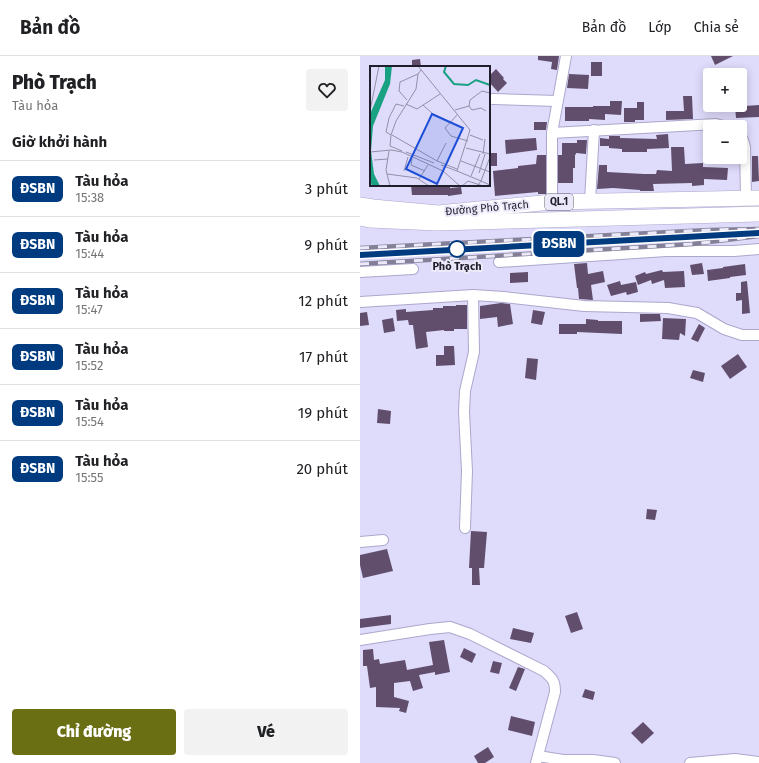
<!DOCTYPE html>
<html lang="vi">
<meta charset="utf-8">
<style>
body{margin:0;font-family:"Fira Sans",sans-serif;background:#f2f2f2;color:#202124;height:100vh;display:flex;flex-direction:column;font-size:15px;white-space:nowrap}
*{box-sizing:border-box;margin:0}
p{font-size:13px;color:#757577}
.icon{flex:none;width:22px;height:22px;fill:none;stroke:currentColor;stroke-width:2;stroke-linecap:round;stroke-linejoin:round}
.map{position:relative;flex:1;overflow:hidden}
.details{display:flex;flex-direction:column;background:#fff;width:360px}
.details>*{flex:none}
.badge{padding:0 8px;border-radius:6px;font-size:14px;line-height:26px}
.buttons{position:absolute;left:343px;top:12px;display:grid;gap:8px}
.buttons a{display:grid;place-items:center;width:44px;height:44px;border-radius:4px;background:#fff;box-shadow:0 2px 10px #0003;font-size:20px}
.map>.badge{position:absolute;translate:-50% -50%;box-shadow:0 0 0 2px #fff}
h2{padding:0 12px;font-size:15px;line-height:36px}
.round{display:grid;place-items:center;flex:none;width:42px;height:42px;border-radius:4px;background:#f2f2f2}
.headline{display:flex;align-items:center;justify-content:space-between;height:68px;padding:0 12px}
h1{font-size:19px;font-weight:800;line-height:30px}
.primary-button{display:flex;gap:8px;margin-top:auto;padding:8px 12px}
.primary-button a{flex:1;height:46px;border-radius:4px;background:#6b6f13;color:#fff;font-size:16px;font-weight:800;line-height:46px;text-align:center}
.primary-button a+a{background:#f2f2f2;color:#202124}
ul{padding:0;list-style:none}
li{display:flex;align-items:center;gap:12px;height:56px;padding:0 12px;border-top:1px solid #e0e0e0}
li div{flex:1}
li b{display:block;font-size:15px}
li em{font-style:normal}
li .badge{min-width:44px;font-weight:700;text-align:center}
header{display:flex;align-items:center;gap:24px;box-sizing:border-box;height:56px;padding:0 20px;background:#fff;border-bottom:1px solid #e0e0e0}
header strong{font-size:19px}
nav{display:flex;gap:22px;margin-inline-start:auto;font-size:14px}
main{display:flex;flex:1;min-height:0}
.map>svg:first-child{display:block}
.building{fill:#614e6d}
.lines{fill:none;stroke-linecap:round;stroke-linejoin:round}
.minor-casing{stroke:#aca7cc;stroke-width:12}
.highway-casing{stroke:#aca7cc;stroke-width:16}
.minor{stroke:#fff;stroke-width:10}
.highway{stroke:#fff;stroke-width:15}
.rail-casing{stroke:#838098;stroke-width:4.5}
.rail{stroke:#eceafa;stroke-width:3;stroke-dasharray:9;stroke-linecap:butt}
.line-casing{stroke:#fff;stroke-width:9}
.line{stroke:#003b80;stroke-width:6}
.stop-dot{fill:#fff;stroke:#003b80;stroke-width:2}
.labels{text-anchor:middle;dominant-baseline:central;stroke-width:4;stroke-linejoin:round;paint-order:stroke}
.shield{fill:#eceafa;stroke:#5d5a6a;stroke-width:1}
.shield-label{font-size:10px;font-weight:bold;fill:#201d2c}
.street-label{font-size:11px;fill:#201d2c;stroke:#eceafa}
.stop-label{font-size:11px;font-weight:bold;fill:#201d2c;stroke:#eceafa}
.inset-river{fill:none;stroke:#18a182;stroke-width:2}
.inset-road{fill:none;stroke:#938fa8;stroke-width:1}
.view{fill:#1d4ed8;fill-opacity:0.15;stroke:#1d4ed8;stroke-width:2}
.inset-edge{fill:none;stroke:#201d2c;stroke-width:2}
</style>
<header>
<strong>Bản đồ</strong>
<nav><a>Bản đồ</a><a>Lớp</a><a>Chia sẻ</a></nav>
</header>
<main>
<section class="details">
<div class="headline"><div><h1>Phò Trạch</h1><p>Tàu hỏa</p></div><a class="round"><svg class="icon" aria-label="heart" viewBox="0 0 24 24"><path d="M12 20l-8-8c-3-5 5-10 8-4 3-6 11-1 8 4z"/></svg></a></div>
<h2>Giờ khởi hành</h2>
<ul>
<li><span class="badge" style="background:#003b80;color:#fff">ĐSBN</span><div><b>Tàu hỏa</b><p>15:38</p></div><em>3 phút</em></li>
<li><span class="badge" style="background:#003b80;color:#fff">ĐSBN</span><div><b>Tàu hỏa</b><p>15:44</p></div><em>9 phút</em></li>
<li><span class="badge" style="background:#003b80;color:#fff">ĐSBN</span><div><b>Tàu hỏa</b><p>15:47</p></div><em>12 phút</em></li>
<li><span class="badge" style="background:#003b80;color:#fff">ĐSBN</span><div><b>Tàu hỏa</b><p>15:52</p></div><em>17 phút</em></li>
<li><span class="badge" style="background:#003b80;color:#fff">ĐSBN</span><div><b>Tàu hỏa</b><p>15:54</p></div><em>19 phút</em></li>
<li><span class="badge" style="background:#003b80;color:#fff">ĐSBN</span><div><b>Tàu hỏa</b><p>15:55</p></div><em>20 phút</em></li>
</ul>
<div class="primary-button"><a>Chỉ đường</a><a>Vé</a></div>
</section>
<div class="map">
<svg width="399" height="707" viewBox="0 0 399 707">
<rect width="100%" height="100%" fill="#dfdbfb"/>
<g class="building">
<polygon points="178,0 199,0 197,14 191,13 192,6 178,4"/>
<polygon points="351,0 373,0 355,9"/>
<polygon points="60,3 61,11 52,11 52,4"/>
<rect x="231" y="6" width="11" height="14"/>
<polygon points="136,13 144,22 143,23 147,27 138,36 129,26 129,20"/>
<polygon points="209,18 229,19 228,33 207,32"/>
<polygon points="323,40 332,40 333,63 306,64 306,55 324,55"/>
<polygon points="250,45 262,45 261,59 245,58 245,64 229,63 229,65 205,65 205,51 233,51 233,50 250,50"/>
<polygon points="277,46 284,46 284,64 275,64 275,66 264,66 264,52 277,52"/>
<polygon points="385,49 385,50 399,49 399,61 376,62 375,50"/>
<polygon points="174,66 187,66 186,74 174,74"/>
<polygon points="308,78 309,92 287,93 287,96 262,96 262,93 249,92 249,90 240,90 240,82 249,83 249,80 260,80 260,82 297,83 296,79"/>
<polygon points="176,82 177,94 146,98 145,84"/>
<polygon points="217,84 227,84 226,98 216,97 216,98 215,99 215,112 213,112 213,127 198,127 198,99 202,99 202,87 217,87"/>
<polygon points="311,91 324,91 325,108 343,107 343,111 368,112 367,124 344,123 344,129 332,130 332,127 293,128 294,135 280,135 280,134 253,132 237,133 239,109 247,109 247,116 284,118 296,118 297,114 312,115"/>
<rect x="129" y="97" width="8" height="13"/>
<polygon points="177,99 186,99 186,138 178,138 178,136 135,140 133,115 158,112 158,110 176,108"/>
<polygon points="392,100 398,100 399,125 392,126"/>
<polygon points="51,129 90,129 90,132 101,131 102,138 88,140 88,139 52,139"/>
<polygon points="227,207 228,218 243,215 245,226 231,229 233,244 219,243 218,232 217,232 214,208"/>
<polygon points="342,207 344,218 332,219 330,209"/>
<polygon points="385,208 386,219 370,221 370,222 348,225 347,214 363,212 363,211"/>
<polygon points="302,214 303,216 324,215 325,231 305,232 304,224 292,228 291,224 278,229 275,220 285,216 286,218"/>
<polygon points="168,216 168,226 150,227 150,217"/>
<polygon points="260,225 261,229 276,226 278,236 267,239 266,236 251,240 247,229"/>
<polygon points="387,225 390,257 382,258 382,244 376,245 376,237 381,237 381,226"/>
<polygon points="141,247 150,248 153,268 138,271 137,261 120,263 120,250"/>
<polygon points="96,249 107,249 107,273 94,273 94,275 84,275 84,274 66,276 68,291 56,293 53,269 49,269 48,264 37,265 36,254 46,253 46,256 73,254 73,252 83,252 83,250 96,250"/>
<polygon points="173,254 185,256 182,269 171,267"/>
<polygon points="7,256 9,269 0,270 0,257"/>
<polygon points="280,258 300,258 301,265 280,266"/>
<polygon points="33,262 35,275 24,277 22,264"/>
<polygon points="303,262 326,263 325,280 320,277 319,284 302,283"/>
<polygon points="226,263 238,264 238,265 262,265 262,278 217,276 217,278 199,278 199,268 226,268"/>
<polygon points="339,268 345,272 338,286 331,283"/>
<polygon points="84,290 94,290 95,309 76,310 76,299 84,299"/>
<polygon points="378,298 387,311 370,323 361,310"/>
<polygon points="167,302 178,303 176,324 165,322"/>
<polygon points="333,314 345,317 343,326 330,322"/>
<polygon points="18,353 31,355 30,368 17,367"/>
<polygon points="287,453 297,454 295,464 286,463"/>
<polygon points="111,475 127,476 124,512 119,512 120,529 112,529 112,512 109,512"/>
<polygon points="27,493 33,515 3,522 0,509 0,499"/>
<polygon points="217,556 223,573 211,577 205,560"/>
<polygon points="31,559 31,568 0,572 0,563"/>
<polygon points="153,572 174,577 171,587 150,583"/>
<polygon points="84,584 90,616 75,619 75,616 59,619 63,632 53,635 50,625 34,627 34,641 49,645 46,657 39,655 40,652 16,651 16,631 10,632 7,610 3,610 3,594 13,593 14,604 19,603 20,608 45,604 47,614 73,609 69,586"/>
<polygon points="104,592 116,598 112,607 100,601"/>
<polygon points="133,605 142,607 139,618 130,616"/>
<polygon points="158,611 165,613 156,635 149,632"/>
<polygon points="225,633 235,636 233,644 222,641"/>
<polygon points="151,660 175,666 172,680 148,674"/>
<polygon points="283,666 294,677 282,688 271,677"/>
<polygon points="128,691 134,701 125,707 118,707 114,700"/>
</g>
<g class="lines">
<g class="minor-casing">
<g id="minor">
<polyline points="133,43 197,45"/>
<polyline points="192,77 356,68 367,71"/>
<polyline points="380,80 383,84 385,91 386,142"/>
<polyline points="230,145 234,74"/>
<polyline points="192,146 192,77 206,0"/>
<polyline points="139,206 306,195 374,195 399,193"/>
<polyline points="0,216 53,213"/>
<polyline points="0,246 113,239 144,241 224,250 308,252 337,257 364,273 382,279 399,279"/>
<polyline points="105,472 107,415 104,356 105,335 114,296 113,239"/>
<polyline points="0,486 23,484"/>
<path d="M0,584L70,573L90,571L110,578L184,615C193,623 195,625 195,636L176,707"/>
<polyline points="178,700 203,704 233,704 255,707"/>
<polyline points="330,707 375,703 399,706"/>
</g>
</g>
<g class="highway-casing">
<g id="highway">
<polyline points="0,149 13,151 78,157 192,146 399,142"/>
<polyline points="0,162 10,164 77,167 399,158"/>
</g>
</g>
<use href="#minor" class="minor"/>
<use href="#highway" class="highway"/>
<g class="rail-casing">
<g id="rail">
<polyline points="0,192 349,174 399,173"/>
<polyline points="0,199 369,179"/>
<polyline points="0,208 333,188 399,180"/>
</g>
</g>
<use href="#rail" class="rail"/>
</g>
<g class="lines">
<g class="line-casing">
<polyline id="line" points="0,199 399,177"/>
</g>
<use href="#line" class="line"/>
</g>
<circle class="stop-dot" cx="97" cy="193" r="8"/>
<g class="labels">
<rect class="shield" x="185" y="138" width="28" height="16" rx="3"/>
<g class="shield-label">
<text x="199" y="146">QL.1</text>
</g>
<g class="street-label">
<text transform="translate(127 152) rotate(-5)">Đường Phò Trạch</text>
</g>
<g class="stop-label">
<text x="97" y="210">Phò Trạch</text>
</g>
</g>
<g transform="translate(10 10)">
<rect width="120" height="120" fill="#dfdbfb"/>
<path d="M15,0H22L20,18L3,60L1,85L4,108L10,120H2L0,115V48L15,14Z" fill="#18a182"/>
<path class="inset-river" d="M76,0L74,6L84,18L98,19L106,14L120,19"/>
<path class="inset-road" d="M48,0L100,64L87,105L111,115L107,120M37,34L29,25L30,16L48,8M36,38L47,43L70,28M53,39L63,48L79,56M99,40L100,34L112,25L120,27M85,44L99,40L102,44L111,42L116,45M0,45L9,0M87,49L75,62L81,70L98,75M21,69L16,66L19,52L26,38L34,40M22,69L67,95L87,103M100,69L113,74M96,82L120,88M19,85L16,104L20,120M32,85L20,80L21,69L26,55L46,23L48,8L51,4M0,86L21,84L32,86L73,105L90,120M36,86L64,97M113,88L115,73M120,91L111,115L120,119M42,93L41,99L55,105M4,94L18,93M67,95L76,77M91,95L120,106M71,99L87,105M34,105L38,91M109,107L115,88M17,108L47,112L59,120M101,110L110,88M49,113L58,99M92,120L98,115L113,120"/>
<path class="view" d="M62,48L93,62L67,118L36,103Z"/>
<rect width="120" height="120" class="inset-edge"/>
</g>
</svg>
<div class="buttons">
<a>+</a>
<a>−</a>
</div>
<b class="badge" style="left:199px;top:188px;background:#003b80;color:#fff">ĐSBN</b>
</div>
</main>
